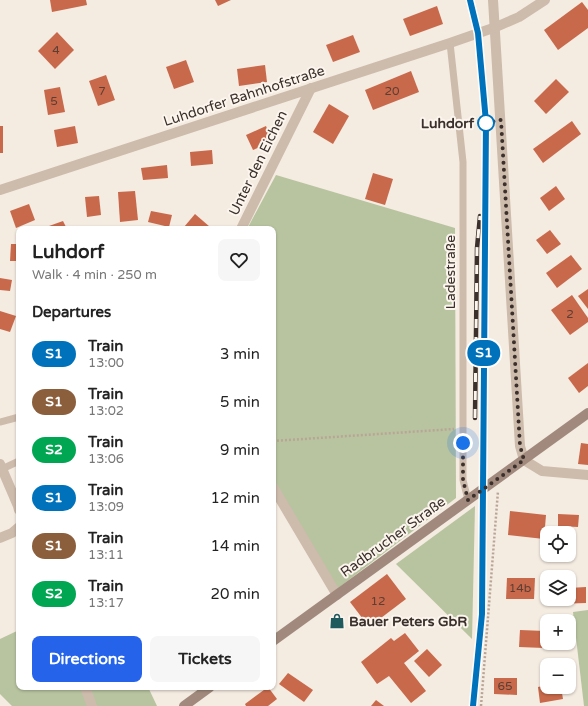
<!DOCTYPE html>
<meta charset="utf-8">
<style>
body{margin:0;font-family:"Varela Round",sans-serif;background:#f6f6f6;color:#222;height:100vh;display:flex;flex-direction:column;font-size:15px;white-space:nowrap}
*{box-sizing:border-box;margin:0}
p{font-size:13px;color:#767676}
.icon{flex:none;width:22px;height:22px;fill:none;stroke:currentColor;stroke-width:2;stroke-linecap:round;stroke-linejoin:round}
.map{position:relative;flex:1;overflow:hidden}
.drawer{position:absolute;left:16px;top:226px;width:260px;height:464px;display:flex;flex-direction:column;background:#fff;border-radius:8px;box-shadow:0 1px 3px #0004}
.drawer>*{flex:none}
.badge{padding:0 8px;border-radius:13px;font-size:14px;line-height:26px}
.fabs{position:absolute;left:540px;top:526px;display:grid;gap:8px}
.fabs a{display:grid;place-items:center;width:36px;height:36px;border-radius:8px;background:#fff;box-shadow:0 1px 3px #0004;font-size:20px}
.you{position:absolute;width:20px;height:20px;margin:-10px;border:3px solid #fff;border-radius:50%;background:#1a73e8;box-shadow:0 0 0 6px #1a73e833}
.map>.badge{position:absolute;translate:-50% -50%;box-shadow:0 0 0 2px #fff}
h2{padding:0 16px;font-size:15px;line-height:36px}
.round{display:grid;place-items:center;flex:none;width:42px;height:42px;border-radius:8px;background:#f6f6f6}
.summary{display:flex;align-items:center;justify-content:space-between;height:68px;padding:0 16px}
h1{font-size:19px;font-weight:700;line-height:30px}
.button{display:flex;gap:8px;margin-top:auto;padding:8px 16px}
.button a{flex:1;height:46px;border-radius:8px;background:#2563eb;color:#fff;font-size:16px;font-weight:700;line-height:46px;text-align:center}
.button a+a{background:#f6f6f6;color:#222}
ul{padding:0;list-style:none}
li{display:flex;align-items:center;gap:12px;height:48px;padding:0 16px}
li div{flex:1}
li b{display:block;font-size:15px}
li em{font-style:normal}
li .badge{min-width:44px;font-weight:700;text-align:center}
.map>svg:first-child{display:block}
.green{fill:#b8c4a0}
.building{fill:#c8694b}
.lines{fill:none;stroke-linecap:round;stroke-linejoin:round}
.path{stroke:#b9a596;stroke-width:2.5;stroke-dasharray:2 2;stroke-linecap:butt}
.lane{stroke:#cdbbac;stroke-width:7}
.street{stroke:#cdbbac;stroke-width:10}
.secondary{stroke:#a18a7d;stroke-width:10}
.rail-casing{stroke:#3b302b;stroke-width:4.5}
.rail{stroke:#fbf5ee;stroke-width:3;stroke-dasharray:9;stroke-linecap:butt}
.line-casing{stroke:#fff;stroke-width:9}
.line{stroke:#0072bc;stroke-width:6}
.walk{stroke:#3b302b;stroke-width:4;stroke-dasharray:0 7.2}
.stop-dot{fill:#fff;stroke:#0072bc;stroke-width:2}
.labels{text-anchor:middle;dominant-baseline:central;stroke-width:4;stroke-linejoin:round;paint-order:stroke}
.number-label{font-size:12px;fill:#5e3e33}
.street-label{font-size:14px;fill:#3b302b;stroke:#fbf5ee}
.stop-label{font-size:14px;font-weight:bold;fill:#3b302b;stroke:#fbf5ee;text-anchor:end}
.poi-label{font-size:14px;font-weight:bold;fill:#3b302b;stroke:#fbf5ee;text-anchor:start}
</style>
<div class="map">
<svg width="588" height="706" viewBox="0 0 588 706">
<rect width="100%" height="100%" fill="#f4ebe1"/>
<g class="green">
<polygon points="276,175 455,228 456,498 337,589 273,481 273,229 247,229"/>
<polygon points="475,506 472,639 396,564"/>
<polygon points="588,610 588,706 584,706 573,612"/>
<polygon points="19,630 19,687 148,687 157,706 12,706 0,694 0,639"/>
</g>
<g class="building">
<polygon points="50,0 86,0 87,5 52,12"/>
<polygon points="215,0 231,0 218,6"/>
<polygon points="582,2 588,10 588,28 558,50 544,30"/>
<polygon points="437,6 443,24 410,36 403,19"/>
<polygon points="57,32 74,50 55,69 38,51"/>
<polygon points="353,35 360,52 333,62 326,45"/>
<polygon points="186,60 194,82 174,89 166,67"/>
<polygon points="265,65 267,82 239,86 237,69"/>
<polygon points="411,71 419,92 373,110 365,90"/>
<polygon points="106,75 115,100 98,106 89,81"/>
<polygon points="556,79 569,92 546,114 534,101"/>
<polygon points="60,87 65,112 48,115 44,90"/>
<polygon points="329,104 349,116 333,144 313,132"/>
<polygon points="572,121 581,134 543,163 533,149"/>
<rect x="0" y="126" width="3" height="27"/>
<polygon points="75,126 78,143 57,147 54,130"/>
<polygon points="266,126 272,142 253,150 246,135"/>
<polygon points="212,150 213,164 191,166 190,152"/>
<polygon points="167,165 168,178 143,180 141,168"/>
<polygon points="373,173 393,179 385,205 365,199"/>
<polygon points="556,186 565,199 549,211 540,198"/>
<polygon points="135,191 138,220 120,222 118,192"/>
<polygon points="99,196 101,215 87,217 85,197"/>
<polygon points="29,204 35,220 16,228 10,211"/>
<polygon points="151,211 172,215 169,227 148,222"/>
<polygon points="195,214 210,227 209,229 186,229 184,227"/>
<polygon points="63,221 67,229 50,229 49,226"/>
<polygon points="550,230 561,244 547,254 536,240"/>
<polygon points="11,244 19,244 19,261 10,261"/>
<polygon points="571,255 582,269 557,288 546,273"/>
<polygon points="0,278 12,280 10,291 0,290"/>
<polygon points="588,289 588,309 578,296"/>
<polygon points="572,295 588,318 588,322 570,335 551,310"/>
<polygon points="0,311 16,316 10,332 0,329"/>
<polygon points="588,363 588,386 579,393 568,378"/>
<polygon points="581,443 588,444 588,465 578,464"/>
<polygon points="510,511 546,515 544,539 508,535"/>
<polygon points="558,514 579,515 578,527 558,526"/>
<polygon points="387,574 406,599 369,627 350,602"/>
<polygon points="507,578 535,578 534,599 506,599"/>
<polygon points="586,587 586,603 555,604 555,599 569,599 569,588"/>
<polygon points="520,630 545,631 544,648 519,647"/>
<polygon points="405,633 419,651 404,663 426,691 411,703 389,676 377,684 361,662 391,638 394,641"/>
<polygon points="427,649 442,665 429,677 414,661"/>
<polygon points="288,673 313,690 304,702 279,684"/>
<polygon points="494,678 517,678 517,695 494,694"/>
<polygon points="547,685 547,687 561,687 563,699 540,703 538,687"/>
<polygon points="268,687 277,699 268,706 246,706 245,704"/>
<polygon points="376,700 384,706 371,706"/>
</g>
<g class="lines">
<g class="path">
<polyline points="273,441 454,429"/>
<polyline points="481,706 498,491"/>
</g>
<g class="lane">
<polyline points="450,43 463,162 463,480 468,500"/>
<polyline points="0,422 19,417"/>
<polyline points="2,469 19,461"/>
</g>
<g class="street">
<polyline points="493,0 520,446 524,460 542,471 588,475"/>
<polyline points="0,190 450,43 496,27 519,17 545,0"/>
<polyline points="241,229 311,88"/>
<polyline points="0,464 18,506 19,510"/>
<polyline points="273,487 337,595"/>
<polyline points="0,538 12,533 19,527"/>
<polyline points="85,687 92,706"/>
</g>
<g class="secondary">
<polyline points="273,641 588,413"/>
<polyline points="184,706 210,687"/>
</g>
<g class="rail-casing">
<g id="rail">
<polyline points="470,0 477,33 486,123 483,489 482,614 473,706"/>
<polyline points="475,418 477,248 480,216"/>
</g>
</g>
<use href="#rail" class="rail"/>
</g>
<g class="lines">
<g class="line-casing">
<polyline id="line" points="470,0 478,33 486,122 483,489 482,614 473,706"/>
</g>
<use href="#line" class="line"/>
<polyline class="walk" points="463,443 463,480 468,500 524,460 520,446 501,120 486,123"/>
</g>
<defs>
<g id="shop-bare" transform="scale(1.2)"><path d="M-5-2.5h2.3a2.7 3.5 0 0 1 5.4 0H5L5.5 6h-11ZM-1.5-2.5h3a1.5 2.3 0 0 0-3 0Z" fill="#1f5a5e" stroke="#fbf5ee" stroke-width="2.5" paint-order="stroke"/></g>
</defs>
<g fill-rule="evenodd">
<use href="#shop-bare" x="337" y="621"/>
</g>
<circle class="stop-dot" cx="486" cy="123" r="8"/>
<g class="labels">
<g class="number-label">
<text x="56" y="50">4</text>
<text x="102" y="91">7</text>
<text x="392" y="91">20</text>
<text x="54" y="101">5</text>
<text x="570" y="314">2</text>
<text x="520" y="588">14b</text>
<text x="378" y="601">12</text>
<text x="505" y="686">65</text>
</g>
<g class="street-label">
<text transform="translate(244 96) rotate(-18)">Luhdorfer Bahnhofstraße</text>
<text transform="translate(258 163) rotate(-64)">Unter den Eichen</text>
<text transform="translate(450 272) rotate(-90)">Ladestraße</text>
<text transform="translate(393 537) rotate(-36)">Radbrucher Straße</text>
</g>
<g class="stop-label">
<text x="474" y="123">Luhdorf</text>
</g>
<g class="poi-label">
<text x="349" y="621">Bauer Peters GbR</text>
</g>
</g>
</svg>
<div class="fabs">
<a><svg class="icon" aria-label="locate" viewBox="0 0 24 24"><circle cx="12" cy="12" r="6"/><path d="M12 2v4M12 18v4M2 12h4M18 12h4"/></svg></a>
<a><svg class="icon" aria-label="layers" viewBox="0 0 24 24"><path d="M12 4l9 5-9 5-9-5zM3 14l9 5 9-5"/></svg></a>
<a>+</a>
<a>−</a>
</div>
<div class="you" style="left:463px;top:443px"></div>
<b class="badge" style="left:484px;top:353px;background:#0072bc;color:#fff">S1</b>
<section class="drawer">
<div class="summary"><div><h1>Luhdorf</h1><p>Walk · 4 min · 250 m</p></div><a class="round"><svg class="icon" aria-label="heart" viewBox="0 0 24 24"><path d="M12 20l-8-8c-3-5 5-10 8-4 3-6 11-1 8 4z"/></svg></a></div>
<h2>Departures</h2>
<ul>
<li><span class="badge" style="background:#0072bc;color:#fff">S1</span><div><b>Train</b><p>13:00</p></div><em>3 min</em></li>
<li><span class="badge" style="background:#8b5e3c;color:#fff">S1</span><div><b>Train</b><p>13:02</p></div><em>5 min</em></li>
<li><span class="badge" style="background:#00a651;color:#fff">S2</span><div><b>Train</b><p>13:06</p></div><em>9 min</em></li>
<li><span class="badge" style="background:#0072bc;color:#fff">S1</span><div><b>Train</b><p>13:09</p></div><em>12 min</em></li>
<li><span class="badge" style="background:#8b5e3c;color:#fff">S1</span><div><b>Train</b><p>13:11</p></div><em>14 min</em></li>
<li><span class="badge" style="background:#00a651;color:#fff">S2</span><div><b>Train</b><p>13:17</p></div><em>20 min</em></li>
</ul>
<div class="button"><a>Directions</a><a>Tickets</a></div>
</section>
</div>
